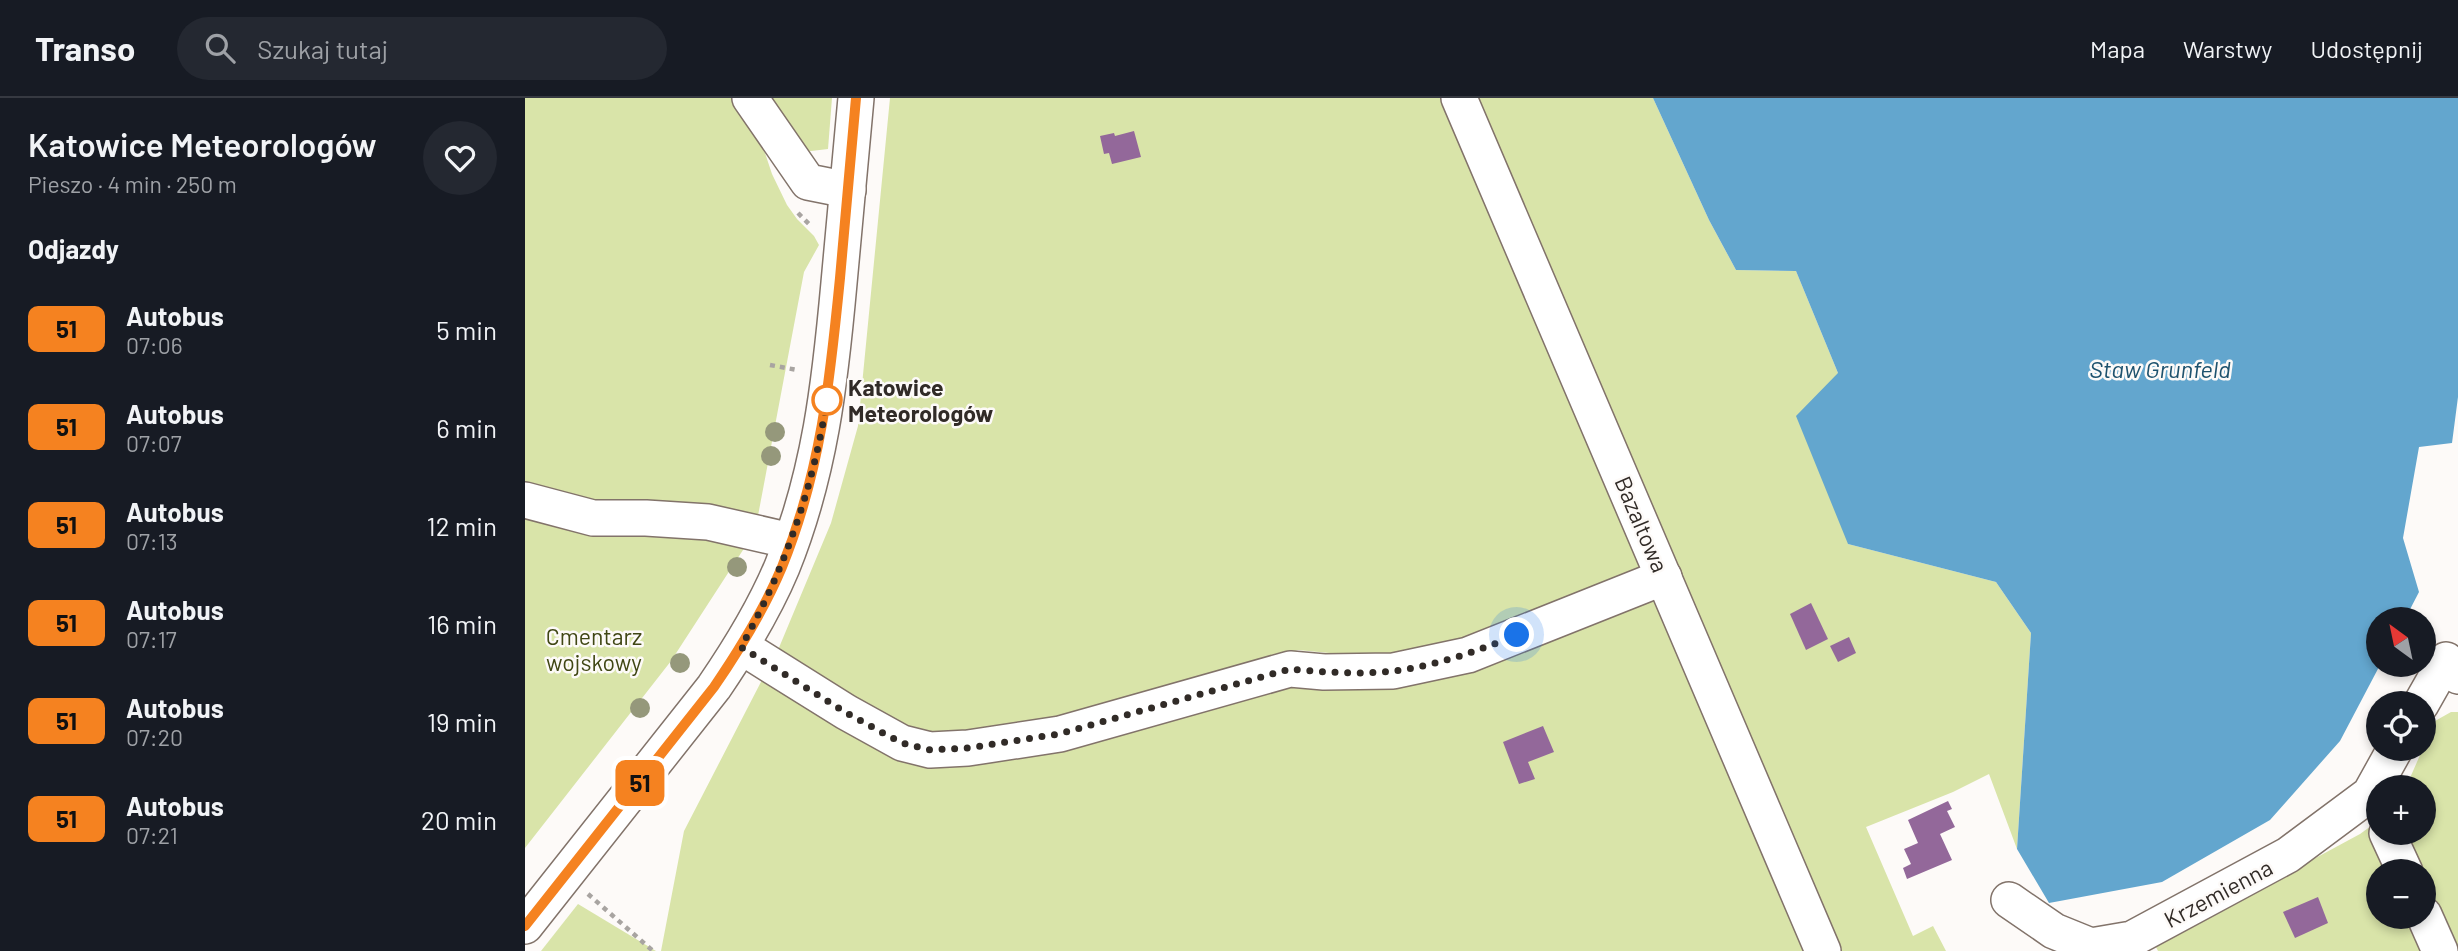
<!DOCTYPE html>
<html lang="pl">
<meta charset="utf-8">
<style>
body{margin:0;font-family:Barlow,sans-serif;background:#242831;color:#f1f3f6;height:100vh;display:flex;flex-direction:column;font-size:26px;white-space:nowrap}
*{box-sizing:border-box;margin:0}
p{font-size:23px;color:#9ea1a6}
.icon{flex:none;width:38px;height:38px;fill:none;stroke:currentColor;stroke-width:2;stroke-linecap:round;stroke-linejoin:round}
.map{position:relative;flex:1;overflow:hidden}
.panel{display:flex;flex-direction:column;background:#171b24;width:525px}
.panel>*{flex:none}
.badge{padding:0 14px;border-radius:10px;font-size:24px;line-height:46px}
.needle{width:46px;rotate:327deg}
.fabs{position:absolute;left:1841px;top:509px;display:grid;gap:14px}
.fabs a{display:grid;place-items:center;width:70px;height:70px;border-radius:50%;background:#171b24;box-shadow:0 4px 10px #0003;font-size:35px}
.you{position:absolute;width:35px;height:35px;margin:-18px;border:5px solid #fff;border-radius:50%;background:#1a73e8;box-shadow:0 0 0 10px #1a73e833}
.map>.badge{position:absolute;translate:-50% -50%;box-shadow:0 0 0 4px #fff}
h2{padding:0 28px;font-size:26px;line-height:63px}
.round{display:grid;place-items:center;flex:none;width:74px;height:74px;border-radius:37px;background:#242831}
.summary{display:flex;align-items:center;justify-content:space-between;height:119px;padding:0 28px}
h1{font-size:33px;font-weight:600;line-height:52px}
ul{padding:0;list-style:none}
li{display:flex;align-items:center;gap:21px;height:98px;padding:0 28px}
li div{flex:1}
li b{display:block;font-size:26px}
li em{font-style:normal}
li .badge{min-width:77px;font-weight:700;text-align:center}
header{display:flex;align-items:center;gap:42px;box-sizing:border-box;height:98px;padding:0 35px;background:#171b24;border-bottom:2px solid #363941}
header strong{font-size:33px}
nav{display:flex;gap:38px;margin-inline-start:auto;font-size:24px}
.search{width:490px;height:63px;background:#242831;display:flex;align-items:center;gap:18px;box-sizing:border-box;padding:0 24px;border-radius:38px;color:#9ea1a6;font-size:26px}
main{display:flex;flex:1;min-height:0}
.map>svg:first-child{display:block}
.green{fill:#d9e4a9;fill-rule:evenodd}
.water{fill:#63a6ce}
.building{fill:#93689a}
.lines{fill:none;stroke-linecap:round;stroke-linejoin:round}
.minor-casing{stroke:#82736a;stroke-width:38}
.path{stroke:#a8a4a1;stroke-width:4.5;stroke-dasharray:5 5;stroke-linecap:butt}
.minor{stroke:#fff;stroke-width:35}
.tree{fill:#95987b}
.line-casing{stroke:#fff;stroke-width:16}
.line{stroke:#f58220;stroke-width:10}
.walk{stroke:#312b27;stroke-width:7;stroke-dasharray:0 12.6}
.stop-dot{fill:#fff;stroke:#f58220;stroke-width:3.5}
.labels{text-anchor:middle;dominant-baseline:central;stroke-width:5;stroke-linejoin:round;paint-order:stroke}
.stop-label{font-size:23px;font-weight:bold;fill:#312b27;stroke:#fdfaf8;text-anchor:start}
.street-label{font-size:23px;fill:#312b27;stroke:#fdfaf8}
.park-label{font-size:23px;fill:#404714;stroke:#fdfaf8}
.water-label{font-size:24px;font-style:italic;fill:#1e526e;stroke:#fdfaf8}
</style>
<header>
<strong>Transo</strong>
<div class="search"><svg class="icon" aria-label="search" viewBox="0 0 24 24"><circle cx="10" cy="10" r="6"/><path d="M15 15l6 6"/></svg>Szukaj tutaj</div>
<nav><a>Mapa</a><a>Warstwy</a><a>Udostępnij</a></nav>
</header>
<main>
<section class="panel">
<div class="summary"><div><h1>Katowice Meteorologów</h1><p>Pieszo · 4 min · 250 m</p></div><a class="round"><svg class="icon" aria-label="heart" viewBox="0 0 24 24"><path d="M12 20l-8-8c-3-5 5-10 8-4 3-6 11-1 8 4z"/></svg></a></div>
<h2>Odjazdy</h2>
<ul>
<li><span class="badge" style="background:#f58220;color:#111">51</span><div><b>Autobus</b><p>07:06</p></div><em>5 min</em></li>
<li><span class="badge" style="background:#f58220;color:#111">51</span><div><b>Autobus</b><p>07:07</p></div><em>6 min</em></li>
<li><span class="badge" style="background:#f58220;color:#111">51</span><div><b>Autobus</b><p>07:13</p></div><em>12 min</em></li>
<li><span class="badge" style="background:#f58220;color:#111">51</span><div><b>Autobus</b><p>07:17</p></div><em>16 min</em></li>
<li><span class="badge" style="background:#f58220;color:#111">51</span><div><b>Autobus</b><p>07:20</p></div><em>19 min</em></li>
<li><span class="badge" style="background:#f58220;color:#111">51</span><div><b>Autobus</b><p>07:21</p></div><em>20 min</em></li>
</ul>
</section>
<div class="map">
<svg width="1933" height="853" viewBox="0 0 1933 853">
<rect width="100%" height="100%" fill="#fdfaf8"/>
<g class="green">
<polygon points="0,0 208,0 237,46 247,76 262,107 272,121 289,138 294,147 279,174 232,423 218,452 146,563 0,750"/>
<polygon points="239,0 307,0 303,51 278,54"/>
<polygon points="365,0 924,0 1124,474 878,562 773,552 563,620 495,634 387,638 253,552 306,425 333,328"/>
<polygon points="943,0 1128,0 1184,122 1211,172 1271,173 1313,275 1323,446 1471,484 1506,535 1492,751 1464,676 1428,694 1341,729 1388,838 1408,828 1421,853 1309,853"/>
<polygon points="1125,502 1138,508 1286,853 136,853 159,733 238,580 372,660 768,586"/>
<path d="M1926,614H1933V853H1633L1630,847L1835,736L1853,723V735H1899V690L1881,689L1910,623ZM1853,774H1899V819H1853Z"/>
<polygon points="53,806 131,853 16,853"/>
</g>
<polygon class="water" points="1128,0 1933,0 1933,299 1927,345 1894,349 1878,440 1894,494 1880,521 1853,522 1853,567 1855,567 1815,643 1745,722 1637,784 1524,805 1492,751 1506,535 1471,484 1323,446 1271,318 1313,275 1271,173 1211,172 1184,122"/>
<g class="building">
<polygon points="609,33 616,59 587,66 584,55 579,56 575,38 589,35 590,38"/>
<polygon points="1286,505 1303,541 1281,552 1265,516"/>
<polygon points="1324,539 1331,555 1313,564 1305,548"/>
<polygon points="1018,628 1029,654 1003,664 1010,681 994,686 978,644"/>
<polygon points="1423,703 1427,711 1422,713 1430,729 1415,736 1427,762 1382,781 1378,770 1386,766 1379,751 1393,745 1383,722"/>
<polygon points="1793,799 1803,825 1770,840 1758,814"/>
</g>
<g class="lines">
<g class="minor-casing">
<g id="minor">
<polyline points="225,0 283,84 323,92"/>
<polyline points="934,0 1298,853"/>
<polyline points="0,402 68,420 121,420 183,424 266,443"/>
<polyline points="217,549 321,614 377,645 405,652 443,650 535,636 765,571 799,574 868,573 943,557 1139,479"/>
<polyline points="1896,606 1921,562 1933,578"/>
<polyline points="1862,735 1880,774"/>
<polyline points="1484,802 1529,833 1566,848 1607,841 1763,757 1845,696 1870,651"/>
<polyline points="1899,817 1915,853"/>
<path d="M0,828L189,589C215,551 239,512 257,469C295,375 305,285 314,185C320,123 325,62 331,0"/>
</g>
</g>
<g class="path">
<polyline points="273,115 287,129"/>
<polyline points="245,267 272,272"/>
<polyline points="63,796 128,853"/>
</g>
<use href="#minor" class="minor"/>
</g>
<g class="tree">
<circle cx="250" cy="334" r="10"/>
<circle cx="246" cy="358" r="10"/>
<circle cx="212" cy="469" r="10"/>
<circle cx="155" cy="565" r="10"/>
<circle cx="115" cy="610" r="10"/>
</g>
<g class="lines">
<g class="line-casing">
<path id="line" d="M0,828L189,589C215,551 239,512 257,469C296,373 305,282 315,180C320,120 326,60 331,0"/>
</g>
<use href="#line" class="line"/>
<path class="walk" d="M302,302C288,390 260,471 216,549L320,614L358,635L377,645L405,652L443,650L534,636L765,571C798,574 834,577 868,573C911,568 952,553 992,537"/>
</g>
<circle class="stop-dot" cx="302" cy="302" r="14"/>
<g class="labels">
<g class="stop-label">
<text x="323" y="289">Katowice<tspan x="323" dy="26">Meteorologów</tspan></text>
</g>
<g class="street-label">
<text transform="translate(1117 426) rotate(67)">Bazaltowa</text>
<text transform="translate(1693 795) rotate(-28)">Krzemienna</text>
</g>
<g class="park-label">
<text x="69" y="538">Cmentarz<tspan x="69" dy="26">wojskowy</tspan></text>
</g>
<g class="water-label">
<text x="1635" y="270">Staw Grunfeld</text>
</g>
</g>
</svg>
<div class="fabs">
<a><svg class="needle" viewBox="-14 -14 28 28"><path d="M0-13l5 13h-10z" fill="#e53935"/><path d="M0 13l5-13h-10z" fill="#9ea1a6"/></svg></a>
<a><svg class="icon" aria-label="locate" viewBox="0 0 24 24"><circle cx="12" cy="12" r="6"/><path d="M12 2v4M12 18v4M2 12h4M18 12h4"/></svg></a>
<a>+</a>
<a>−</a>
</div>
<div class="you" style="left:992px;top:537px"></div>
<b class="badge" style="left:115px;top:685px;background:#f58220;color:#111">51</b>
</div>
</main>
